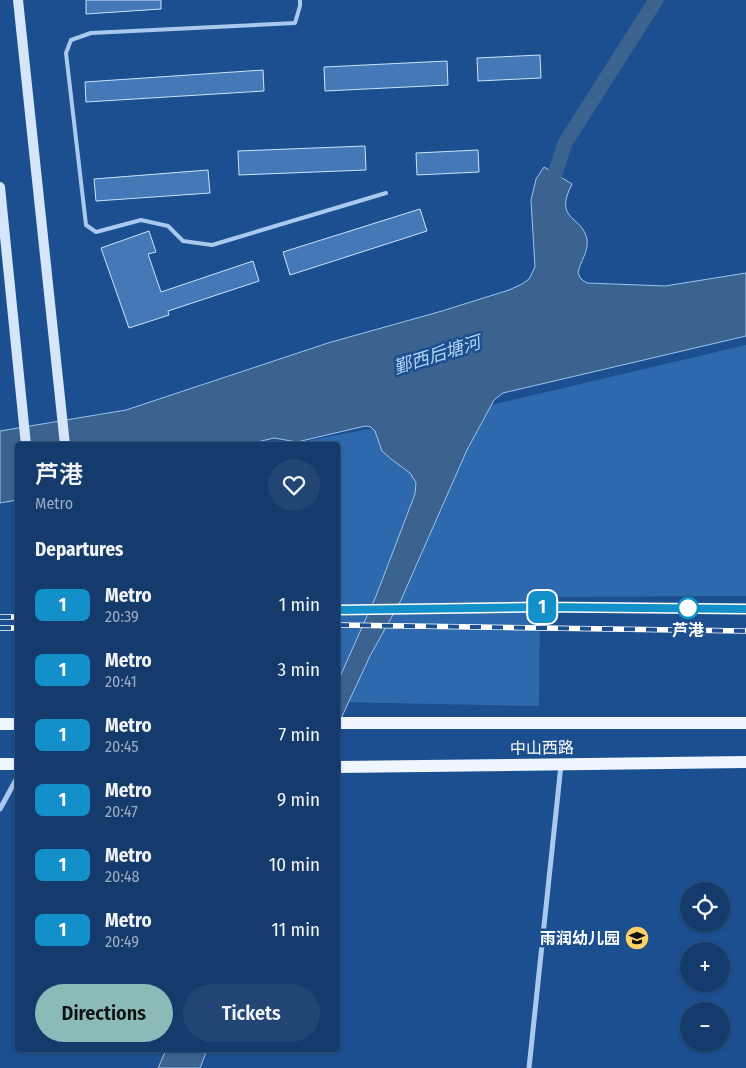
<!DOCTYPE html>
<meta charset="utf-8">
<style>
body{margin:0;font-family:"Fira Sans Condensed","Noto Sans SC",sans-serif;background:#214673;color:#f1f3f6;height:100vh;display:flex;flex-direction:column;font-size:19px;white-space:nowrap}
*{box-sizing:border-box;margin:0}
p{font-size:16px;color:#9dadc1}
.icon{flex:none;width:28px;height:28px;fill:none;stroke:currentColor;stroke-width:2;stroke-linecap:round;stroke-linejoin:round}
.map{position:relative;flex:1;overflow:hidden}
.details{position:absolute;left:15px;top:442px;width:325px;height:610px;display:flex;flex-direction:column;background:#143b6b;border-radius:5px;box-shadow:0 1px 4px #0004,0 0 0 1px #33557e}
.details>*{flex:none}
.badge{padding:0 10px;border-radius:8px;font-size:18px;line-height:32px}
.fabs{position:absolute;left:680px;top:882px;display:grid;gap:10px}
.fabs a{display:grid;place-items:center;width:50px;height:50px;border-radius:50%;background:#143b6b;box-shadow:0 1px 4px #0004,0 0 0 1px #33557e;font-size:25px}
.map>.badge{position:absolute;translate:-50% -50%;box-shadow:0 0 0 2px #fff}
h2{padding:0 20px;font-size:19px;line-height:45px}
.round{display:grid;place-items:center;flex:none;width:52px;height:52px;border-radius:26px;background:#214673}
.headline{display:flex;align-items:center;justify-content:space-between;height:85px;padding:0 20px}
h1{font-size:24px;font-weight:600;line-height:38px}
.action{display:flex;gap:10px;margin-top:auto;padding:10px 20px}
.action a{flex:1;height:58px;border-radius:30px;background:#8bbbb9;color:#111;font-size:20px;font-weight:600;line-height:58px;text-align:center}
.action a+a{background:#214673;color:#f1f3f6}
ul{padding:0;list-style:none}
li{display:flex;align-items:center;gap:15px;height:65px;padding:0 20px}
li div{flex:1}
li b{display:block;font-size:19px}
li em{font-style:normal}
li .badge{min-width:55px;font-weight:700;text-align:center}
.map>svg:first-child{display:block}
.green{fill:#2e69ad}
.water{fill:#3c6290;stroke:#9cc4f0}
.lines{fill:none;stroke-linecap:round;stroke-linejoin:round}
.canal{stroke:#3c6290;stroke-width:15}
.building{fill:#4478b7;stroke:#cfe3fa}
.lane{stroke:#a9c9ee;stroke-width:4}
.street{stroke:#a9c9ee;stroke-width:5}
.secondary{stroke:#d6e6fa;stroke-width:10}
.primary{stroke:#f0f6ff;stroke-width:12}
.rail-casing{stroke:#fff;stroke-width:5.5}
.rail{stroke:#1b4f8f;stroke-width:4;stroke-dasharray:11;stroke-linecap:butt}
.line-casing{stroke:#fff;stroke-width:11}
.line{stroke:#138fc9;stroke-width:8}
.stop-dot{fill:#fff;stroke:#138fc9;stroke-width:2.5}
.labels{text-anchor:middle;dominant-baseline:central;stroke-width:5;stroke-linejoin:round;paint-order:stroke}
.stop-label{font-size:16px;font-weight:bold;fill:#fff;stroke:#1b4f8f}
.street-label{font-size:16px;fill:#fff;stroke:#1b4f8f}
.poi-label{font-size:16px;font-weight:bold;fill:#fff;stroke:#1b4f8f;text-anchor:end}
.water-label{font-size:18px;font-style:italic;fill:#b5d3f5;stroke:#1b4f8f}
</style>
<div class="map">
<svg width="746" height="1068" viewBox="0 0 746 1068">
<rect width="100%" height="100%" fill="#1b4f8f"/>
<polygon class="green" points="746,345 746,596 540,597 539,706 338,702 338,445 286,445 487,406"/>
<g class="water">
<path d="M544,167L572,184C553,221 582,215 587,239C589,252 580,261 578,273L581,279L587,283L665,286L746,273V336L503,393L494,400L467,450L401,600L370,656L338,725V681L376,596L415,494L416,483L410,473L391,459L382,451L375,431L371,427L365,426L297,442L274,438L245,445H18L17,500L0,503V431L126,410L328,343L442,311L509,290L522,284L529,279L535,267L531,200L536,179Z"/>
<polygon points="166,1050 207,1050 200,1068 158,1068"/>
</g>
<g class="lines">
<polyline class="canal" points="549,192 565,143 656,0"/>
</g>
<g class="building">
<polygon points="86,0 161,0 161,9 86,14"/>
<polygon points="540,55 541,78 478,81 477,58"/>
<polygon points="447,61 448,85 325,91 324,67"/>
<polygon points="263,70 264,91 86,102 85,82"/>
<polygon points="365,146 366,170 239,175 238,151"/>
<polygon points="478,150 479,172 417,175 416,153"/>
<polygon points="208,170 210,193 96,201 94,179"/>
<polygon points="420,209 427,231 290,275 283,252"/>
<polygon points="149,231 156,252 148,254 161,292 253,261 259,281 168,311 169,315 129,328 101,248"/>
</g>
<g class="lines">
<polyline class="lane" points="300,0 300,6 295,23 91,33 71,40 66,53 86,225 96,232 141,220 168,226 183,241 212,245 386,193"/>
<g class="street">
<polyline points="0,809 18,776"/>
<polyline points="529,1068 561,765"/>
</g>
<g class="secondary">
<polyline points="18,0 65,445"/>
<polyline points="0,187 26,445"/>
</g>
<g class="primary">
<polyline points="338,723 746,723"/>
<polyline points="0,724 18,724"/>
<polyline points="0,764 18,764"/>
<polyline points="338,767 746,762"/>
</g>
<g class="rail-casing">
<g id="rail">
<polyline points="338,610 543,607 746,609"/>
<polyline points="0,617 18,617"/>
<polyline points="338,625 746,631"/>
<polyline points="0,628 18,628"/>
</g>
</g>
<use href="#rail" class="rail"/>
</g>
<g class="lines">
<g class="line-casing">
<polyline id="line" points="338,610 543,607 746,609"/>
</g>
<use href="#line" class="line"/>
</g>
<defs>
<g id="school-disc" transform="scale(1.25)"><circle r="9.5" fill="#ffd166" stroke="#1b4f8f"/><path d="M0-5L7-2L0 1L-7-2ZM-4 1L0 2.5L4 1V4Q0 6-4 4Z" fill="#111"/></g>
</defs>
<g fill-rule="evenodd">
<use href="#school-disc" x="637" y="938"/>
</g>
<circle class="stop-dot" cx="688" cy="608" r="10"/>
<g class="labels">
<g class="stop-label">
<text x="688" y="630">芦港</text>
</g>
<g class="street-label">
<text transform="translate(542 748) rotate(-1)">中山西路</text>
</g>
<g class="poi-label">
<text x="620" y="938">雨润幼儿园</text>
</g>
<g class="water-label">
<text transform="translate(437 355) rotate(-17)">鄞西后塘河</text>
</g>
</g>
</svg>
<div class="fabs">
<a><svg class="icon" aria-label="locate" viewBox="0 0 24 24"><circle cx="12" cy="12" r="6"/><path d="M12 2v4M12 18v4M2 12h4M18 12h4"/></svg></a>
<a>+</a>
<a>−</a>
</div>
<b class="badge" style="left:542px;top:607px;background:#138fc9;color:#fff">1</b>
<section class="details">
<div class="headline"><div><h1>芦港</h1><p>Metro</p></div><a class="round"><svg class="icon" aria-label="heart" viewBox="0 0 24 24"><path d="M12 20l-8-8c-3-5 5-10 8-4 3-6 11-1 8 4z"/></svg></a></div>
<h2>Departures</h2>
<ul>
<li><span class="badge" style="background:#138fc9;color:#fff">1</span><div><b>Metro</b><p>20:39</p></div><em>1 min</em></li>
<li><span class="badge" style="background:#138fc9;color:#fff">1</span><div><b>Metro</b><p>20:41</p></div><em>3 min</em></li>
<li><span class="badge" style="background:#138fc9;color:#fff">1</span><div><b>Metro</b><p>20:45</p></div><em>7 min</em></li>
<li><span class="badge" style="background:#138fc9;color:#fff">1</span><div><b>Metro</b><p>20:47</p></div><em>9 min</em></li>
<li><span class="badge" style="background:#138fc9;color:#fff">1</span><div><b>Metro</b><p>20:48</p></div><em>10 min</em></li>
<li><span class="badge" style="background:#138fc9;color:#fff">1</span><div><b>Metro</b><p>20:49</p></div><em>11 min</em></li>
</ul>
<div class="action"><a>Directions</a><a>Tickets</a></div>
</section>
</div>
